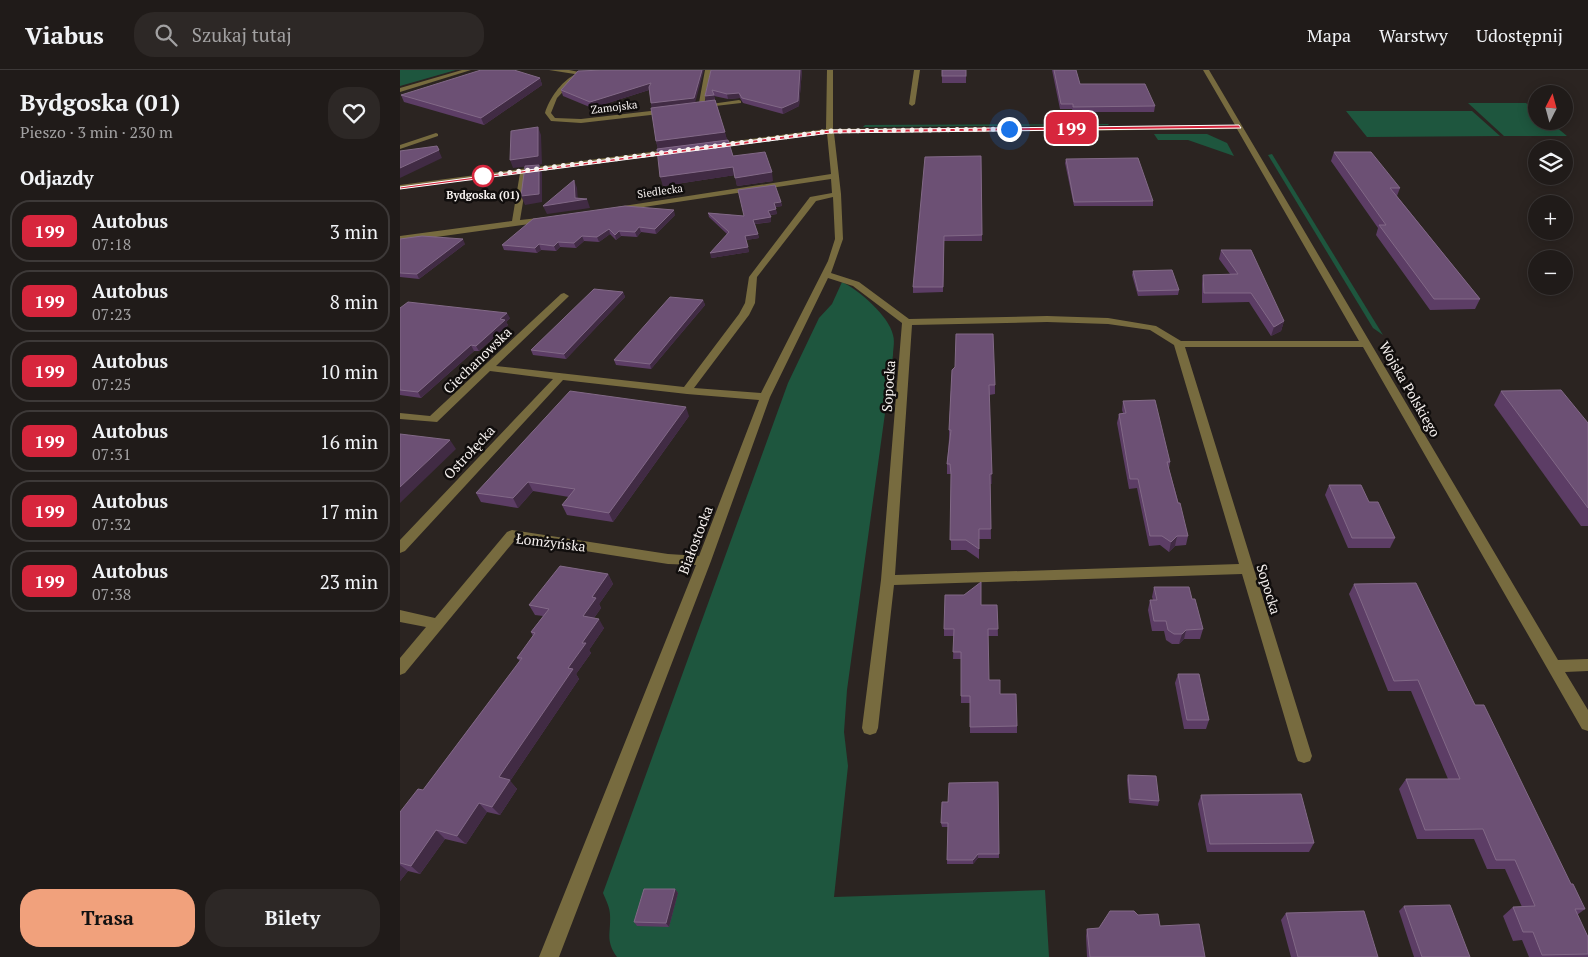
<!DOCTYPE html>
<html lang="pl">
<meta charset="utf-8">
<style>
body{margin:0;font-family:"PT Serif",serif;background:#2d2826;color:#f1f3f6;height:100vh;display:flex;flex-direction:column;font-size:19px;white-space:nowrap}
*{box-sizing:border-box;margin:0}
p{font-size:16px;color:#a2a1a2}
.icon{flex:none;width:28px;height:28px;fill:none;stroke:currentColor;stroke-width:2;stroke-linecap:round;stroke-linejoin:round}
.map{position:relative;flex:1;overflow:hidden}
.side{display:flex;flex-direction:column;background:#201b19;width:400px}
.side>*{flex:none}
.badge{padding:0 10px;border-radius:8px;font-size:18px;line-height:32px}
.needle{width:32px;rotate:6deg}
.controls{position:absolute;left:1128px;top:15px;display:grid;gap:10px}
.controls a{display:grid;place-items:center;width:45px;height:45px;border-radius:50%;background:#201b19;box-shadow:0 2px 12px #0003,0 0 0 1px #3d3938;font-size:25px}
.you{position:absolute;width:25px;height:25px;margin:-12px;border:4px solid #fff;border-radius:50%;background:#1a73e8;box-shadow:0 0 0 8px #1a73e833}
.map>.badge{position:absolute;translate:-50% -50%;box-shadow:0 0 0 2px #fff}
h2{padding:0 20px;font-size:19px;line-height:45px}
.round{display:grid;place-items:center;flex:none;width:52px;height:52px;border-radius:20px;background:#2d2826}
.headline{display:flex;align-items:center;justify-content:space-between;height:85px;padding:0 20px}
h1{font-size:24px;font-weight:700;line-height:38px}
.action{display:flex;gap:10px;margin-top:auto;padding:10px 20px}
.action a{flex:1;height:58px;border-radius:20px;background:#f1a17c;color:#111;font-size:20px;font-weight:700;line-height:58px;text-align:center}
.action a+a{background:#2d2826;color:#f1f3f6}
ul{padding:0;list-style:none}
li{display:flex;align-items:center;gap:15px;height:62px;margin:0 10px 8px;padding:0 10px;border:2px solid #3d3938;border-radius:20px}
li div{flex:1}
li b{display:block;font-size:19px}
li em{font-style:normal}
li .badge{min-width:55px;font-weight:700;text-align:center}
header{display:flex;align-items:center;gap:30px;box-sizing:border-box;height:70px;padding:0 25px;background:#201b19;border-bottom:1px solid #3d3938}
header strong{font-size:24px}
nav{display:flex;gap:28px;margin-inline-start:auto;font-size:18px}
.search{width:350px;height:45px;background:#2d2826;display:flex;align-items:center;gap:12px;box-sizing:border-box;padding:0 18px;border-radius:20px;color:#a2a1a2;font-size:19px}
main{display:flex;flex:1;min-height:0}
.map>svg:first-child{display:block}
.green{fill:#1e563e}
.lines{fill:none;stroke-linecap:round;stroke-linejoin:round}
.minor{fill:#776b3f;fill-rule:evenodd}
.wall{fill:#5c3d65}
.shaded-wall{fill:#412b44}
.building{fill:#6c5074;stroke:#826987}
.line{fill:#d7263d;stroke:#fff}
.walk{stroke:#f6f1ef;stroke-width:5;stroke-dasharray:0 9}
.stop-dot{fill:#fff;stroke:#d7263d;stroke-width:2.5}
.labels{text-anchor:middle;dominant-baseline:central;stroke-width:5;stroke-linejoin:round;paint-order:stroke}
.far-street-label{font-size:11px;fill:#f6f1ef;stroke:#110e0d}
.far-stop-label{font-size:11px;font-weight:bold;fill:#f6f1ef;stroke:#110e0d}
.street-label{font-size:14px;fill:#f6f1ef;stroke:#110e0d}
</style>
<header>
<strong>Viabus</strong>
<div class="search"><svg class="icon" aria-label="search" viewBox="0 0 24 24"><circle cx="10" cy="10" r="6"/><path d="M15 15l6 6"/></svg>Szukaj tutaj</div>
<nav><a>Mapa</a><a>Warstwy</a><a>Udostępnij</a></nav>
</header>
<main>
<section class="side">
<div class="headline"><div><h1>Bydgoska (01)</h1><p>Pieszo · 3 min · 230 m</p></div><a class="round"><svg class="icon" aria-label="heart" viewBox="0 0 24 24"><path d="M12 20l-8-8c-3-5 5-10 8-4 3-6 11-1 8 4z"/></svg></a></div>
<h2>Odjazdy</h2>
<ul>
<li><span class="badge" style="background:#d7263d;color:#fff">199</span><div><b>Autobus</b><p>07:18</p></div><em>3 min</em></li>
<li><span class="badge" style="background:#d7263d;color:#fff">199</span><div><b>Autobus</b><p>07:23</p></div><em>8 min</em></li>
<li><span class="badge" style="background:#d7263d;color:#fff">199</span><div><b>Autobus</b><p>07:25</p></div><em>10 min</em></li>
<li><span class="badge" style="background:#d7263d;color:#fff">199</span><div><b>Autobus</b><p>07:31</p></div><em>16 min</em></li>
<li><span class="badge" style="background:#d7263d;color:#fff">199</span><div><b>Autobus</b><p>07:32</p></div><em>17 min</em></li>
<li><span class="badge" style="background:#d7263d;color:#fff">199</span><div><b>Autobus</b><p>07:38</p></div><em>23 min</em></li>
</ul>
<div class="action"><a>Trasa</a><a>Bilety</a></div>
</section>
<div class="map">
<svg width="1188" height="887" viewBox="0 0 1188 887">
<rect width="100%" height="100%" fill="#2b2421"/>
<g class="green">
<polygon points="0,0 56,0 0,16"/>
<polygon points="1068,33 1126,33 1136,41 1136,51 1149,51 1167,66 1104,66"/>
<polygon points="946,41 1072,41 1100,66 967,67"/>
<polygon points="709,54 708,55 463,57 465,55"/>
<polygon points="754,64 807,64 827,73 834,86 788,70 758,70"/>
<polygon points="872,84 983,265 973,258 868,85"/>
<path d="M442,212C459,220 489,246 493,265C495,271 493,279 493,285L447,620L444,662L448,696L434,827L645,820L649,887H217C205,870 211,864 210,845C210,838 206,830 203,823L388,313L419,248L432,234Z"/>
</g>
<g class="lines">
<g class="minor">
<polygon points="62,0 71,0 0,22 0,18"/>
<polygon points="149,0 169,0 184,3 181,5"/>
<polygon points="305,0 311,0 304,35 339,30 341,31 341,33 298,38"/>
<path d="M427,0H433V59L835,55L803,0H809L1158,590L1188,589V601L1165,602L1188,640V661L1182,659L963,277H785L912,686L910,691L904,693L898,691L896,686L842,504L494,515L478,658L476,663L470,665L464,663L462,658L481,510L502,253L453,216L428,208L370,327L311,491L159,887H139L296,495L268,494L115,470L5,603L0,605V588L26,557L0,552V540L35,548L107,462L112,460L268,484L299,486L359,330L287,324L163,310L5,481L0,483V470L153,309L90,301L37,352L0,349V343L30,346L161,224L164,223L169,226L167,228L96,296L284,317L339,244L345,233L349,207L410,127L432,123L431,109L217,141L213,139L217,137L431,104L427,63L312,78L308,76L312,74L426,59ZM837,59L959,271H781L756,256L708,248L647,246L509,249L459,212L431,203L443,169L441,124L434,63ZM433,127L435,169L428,191L361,323L294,318L349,245L355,233L357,207L416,131ZM647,252L708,254L750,260L774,275L839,494L495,505L512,255Z"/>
<polygon points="514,0 520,0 515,34 512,36 509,34"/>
<path d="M174,5L177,7L157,28L151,43L155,48L181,49L268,39L271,41L268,43L181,53L151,51L145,43C149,29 161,12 174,5Z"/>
<polygon points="36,63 38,64 38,66 0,79 0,75"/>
<polygon points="273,79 276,79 276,83 128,102 120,150 148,147 152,149 151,151 0,172 0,166 112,151 120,103 0,119 0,115"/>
</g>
</g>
<g class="wall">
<polygon points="204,0 296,32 306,31 305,26 311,0 402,0 399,36 383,44 343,33 340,28 328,29 314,26 327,70 333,86 373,111 337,116 335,105 263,116 258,79 256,71 252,38 249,20 192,38 163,26 161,20"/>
<polygon points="566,0 566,13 542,13 542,6"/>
<polygon points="652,0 676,0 680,14 755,36 754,42 673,42 672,39 660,39"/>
<polygon points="140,8 142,15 84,55 4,32 1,25"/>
<polygon points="934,82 1000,118 997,126 1080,229 1075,239 1030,240 976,165 978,158 931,91"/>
<polygon points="581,86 582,171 544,171 543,222 513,223 513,217"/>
<polygon points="666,89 753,131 753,136 674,136 665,93"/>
<polygon points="381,132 382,136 375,137 377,144 370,145 371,152 355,154 359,168 346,170 349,182 311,188 327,164 309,147 308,143 344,146"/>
<polygon points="275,145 256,164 241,162 237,167 221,166 216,170 210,164 199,172 184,171 176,178 160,177 156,181 141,180 137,183 104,180 102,175"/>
<polygon points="0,169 65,174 19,209 0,207"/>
<polygon points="821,180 884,251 881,261 871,266 849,232 802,233 802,214 803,205 830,204 819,189"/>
<polygon points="733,201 779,220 778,225 738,226 732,205"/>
<polygon points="223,222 225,227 166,289 133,285 131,280"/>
<polygon points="303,230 305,235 251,299 216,295 214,290"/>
<polygon points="0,238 110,248 106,252 108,255 79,281 74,281 21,328 0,325"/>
<polygon points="552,300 595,315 595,324 589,325 592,404 592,414 590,414 591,469 579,469 579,489 566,480 551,480 551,404 547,404 547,394 549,369 549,360"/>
<polygon points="1101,321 1188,353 1188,456 1181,456 1094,335"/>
<polygon points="723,331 770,392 769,399 788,466 786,475 775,476 769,482 760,475 749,476 737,418 729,419 717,353 719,344 723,343 722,340"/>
<polygon points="289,346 213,452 167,445 162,435 169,427 133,421 118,438 81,432 76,423"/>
<polygon points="929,415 969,432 995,468 990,478 948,478 925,425"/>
<polygon points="208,504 213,514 199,534 201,538 194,548 204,558 189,580 191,583 176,604 179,609 110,711 117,719 100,745 87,742 66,774 45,769 20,804 8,801 0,811 0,742 23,720 120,591 117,588 133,566 131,562 143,546 135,545 129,535"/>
<polygon points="954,514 1075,635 1171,814 1185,839 1177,845 1188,867 1188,887 1129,887 1122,870 1113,871 1103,846 1113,837 1122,837 1105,799 1087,799 1074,769 1017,769 999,719 1006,709 1048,709 1011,621 988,621 949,524"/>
<polygon points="754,517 792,529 803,559 800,569 784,569 779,574 772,574 766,570 764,561 752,561 748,540 750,530 753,530 752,527"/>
<polygon points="581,535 597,535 598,566 588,566 589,610 600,624 617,656 617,663 570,663 570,633 561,633 561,589 553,589 554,566 544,566 544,559"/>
<polygon points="778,604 809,650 806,659 784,659 775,613"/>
<polygon points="728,705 759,731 758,736 729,733 727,710"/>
<polygon points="598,712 599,788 578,788 573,794 547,794 548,757 542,757 541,753 548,732"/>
<polygon points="801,725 914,773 909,782 807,782 798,734"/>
<polygon points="275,819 278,823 269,857 237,856 234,852"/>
<polygon points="1004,836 1070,887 1014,887 999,841"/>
<polygon points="886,843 978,887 891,887 881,850"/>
<polygon points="738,845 760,856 805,887 687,887 686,866 687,859 699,858"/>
</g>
<g class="shaded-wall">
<polygon points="302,0 304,0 295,33 252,38 251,33"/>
<polygon points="400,0 402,0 399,36 383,44 382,38"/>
<polygon points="140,8 142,15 84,55 81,48"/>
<polygon points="251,13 252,19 192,38 190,32"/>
<polygon points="339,23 340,28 328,29 327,24"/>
<polygon points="314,25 315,31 306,32 305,26"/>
<polygon points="138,57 141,65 142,94 139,95 142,103 142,132 125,135 121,126 139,95 113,98 110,90"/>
<polygon points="325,62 327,70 258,79 256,71"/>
<polygon points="37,76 42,88 0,108 0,98"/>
<polygon points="333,97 335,105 263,116 260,107"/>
<polygon points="372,102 373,111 337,116 335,108"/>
<polygon points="174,110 177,118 178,131 187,129 190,138 147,144 143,136 175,128"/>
<polygon points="381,132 382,136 375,137 374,133"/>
<polygon points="376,139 377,144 369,145 368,141"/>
<polygon points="274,140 275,145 256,164 255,159"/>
<polygon points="371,147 371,152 354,154 353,150"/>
<polygon points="239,157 241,162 237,167 235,162"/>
<polygon points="209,159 210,164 199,172 197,167"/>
<polygon points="219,161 221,166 216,170 215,165"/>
<polygon points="358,164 359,168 346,170 345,166"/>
<polygon points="182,166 184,171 176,178 174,173"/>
<polygon points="63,169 65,174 19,209 17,204"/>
<polygon points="158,172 160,177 156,181 154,176"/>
<polygon points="139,174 141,180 137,183 135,178"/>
<polygon points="348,177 349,182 311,188 310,183"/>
<polygon points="223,222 225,227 166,289 164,284"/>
<polygon points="303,230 305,235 251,299 250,294"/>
<polygon points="107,243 110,248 106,252 108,255 79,281 76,276 100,249"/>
<polygon points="884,251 881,261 871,266 874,257"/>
<polygon points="71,275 74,281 21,328 18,322"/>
<polygon points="286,337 289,346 213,452 209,443"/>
<polygon points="50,370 56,379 0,433 0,417"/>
<rect x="590" y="404" width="2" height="10"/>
<polygon points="128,412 133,421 118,438 113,428"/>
<polygon points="777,466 775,476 769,482 771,472"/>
<polygon points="208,504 213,514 199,534 201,538 189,555 183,546 192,527"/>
<polygon points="199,549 204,558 189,580 191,583 176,604 179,609 110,711 117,719 100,745 92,737 99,707 168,598 182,573"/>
<polygon points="786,560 784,569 779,574 782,564"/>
<polygon points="79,733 87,742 66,774 57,766"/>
<polygon points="36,760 45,769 20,804 11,796"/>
<polygon points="578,784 578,788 573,794 573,790"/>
<polygon points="0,795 8,801 0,811"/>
<polygon points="275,819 278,823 269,857 266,853"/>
</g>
<g class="building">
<polygon points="81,0 114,0 140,8 81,48 1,25"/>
<polygon points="204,0 302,0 294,28 251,33 249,17 251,13 190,32 161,20 178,1"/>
<polygon points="311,0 400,0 398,31 382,38 342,28 339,23 327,24 312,20 314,25 305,26"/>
<rect x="542" y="0" width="24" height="6"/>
<polygon points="654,0 676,0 680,14 745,14 755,36 673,37 673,34 661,34"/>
<polygon points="315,30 325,62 256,71 251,38"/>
<polygon points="138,57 138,86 110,90 111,61"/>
<polygon points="328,70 333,86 365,82 372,102 335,108 333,97 260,107 257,79"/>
<polygon points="37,76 39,80 0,98 0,81"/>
<polygon points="934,82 971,82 1000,118 990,118 1080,229 1034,229 979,155 986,155"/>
<polygon points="581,86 582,165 544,166 543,217 513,217 525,87"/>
<polygon points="738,88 753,131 674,132 666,89"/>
<polygon points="139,95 139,124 121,126 125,96"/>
<polygon points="174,110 175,128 187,129 143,136"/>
<polygon points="375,115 381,132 374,133 376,139 368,141 371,147 353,150 358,164 345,166 348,177 310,183 329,162 308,143 344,146 338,120"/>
<polygon points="225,136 274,140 255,159 239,157 235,162 219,161 215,165 209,159 197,167 182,166 174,173 158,172 154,176 139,174 135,178 102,175 133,149"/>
<polygon points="22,166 63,169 17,204 0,203 0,169"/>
<polygon points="821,180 851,180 884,251 874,257 851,223 804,223 803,205 838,204"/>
<polygon points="772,200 779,220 738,221 733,201"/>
<polygon points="194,219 223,222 164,284 131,280"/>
<polygon points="270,227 303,230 250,294 214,290"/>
<polygon points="8,232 107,243 100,249 105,250 76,276 71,275 18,322 0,320 0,238"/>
<polygon points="556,264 593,264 595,315 589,315 592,404 590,404 591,459 579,459 579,479 566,470 550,470 551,404 550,394 547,394 551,360 549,360 552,300 555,297"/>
<polygon points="1161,320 1188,353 1188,438 1101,321"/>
<polygon points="170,321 286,337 209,443 162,435 175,419 128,412 113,428 76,423"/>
<polygon points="755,330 770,392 767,392 778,433 780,433 788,466 777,466 771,472 762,466 750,466 738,409 730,409 719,344 726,343 723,331"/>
<polygon points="0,364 50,370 0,417"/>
<polygon points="929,415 961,415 969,432 978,432 995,468 952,468"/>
<polygon points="160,496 208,504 192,527 196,528 183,546 199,549 182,573 186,573 168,598 173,599 99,707 110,710 92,737 79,733 57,766 36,760 11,796 0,793 0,742 18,719 23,720 122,588 117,588 135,563 131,562 149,539 129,535"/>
<polygon points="581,512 581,535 597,535 598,559 588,559 589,610 600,610 600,624 616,624 617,656 570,657 570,626 561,626 561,582 553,582 554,559 544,559 545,525 564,525"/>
<polygon points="1016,513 1075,635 1084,635 1171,814 1173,814 1185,839 1175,839 1188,867 1188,884 1142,885 1133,862 1123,862 1113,837 1135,836 1115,790 1096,790 1083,759 1025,760 1006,709 1060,709 1018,610 994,611 954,514"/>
<polygon points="754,517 789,517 792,529 795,529 803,559 786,560 782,564 774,564 768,560 766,551 754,551 750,530 757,530"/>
<polygon points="778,604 799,604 809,650 787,650"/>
<polygon points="728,705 756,706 759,731 730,729"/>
<polygon points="598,712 599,784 578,784 573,790 547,790 548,753 541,753 542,732 548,732 549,713"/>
<polygon points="901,724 914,773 810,774 801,725"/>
<polygon points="244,819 275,819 266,853 234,852"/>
<polygon points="1050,835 1070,887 1022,887 1004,836"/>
<polygon points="710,841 734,841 738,845 758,844 760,856 799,854 805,887 690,887 687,859 699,858"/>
<polygon points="964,841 978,887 898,887 886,843"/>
</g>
<polygon class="line" points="839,55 841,58 430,63 0,119 0,117 430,60"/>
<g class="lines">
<polyline class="walk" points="83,106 430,61 609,59"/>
</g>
<circle class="stop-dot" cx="83" cy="106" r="10"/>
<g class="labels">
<g class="far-street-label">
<text transform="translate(214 37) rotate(-7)">Zamojska</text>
<text transform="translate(260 121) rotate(-8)">Siedlecka</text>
</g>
<g class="far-stop-label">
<text x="83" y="125">Bydgoska (01)</text>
</g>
<g class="street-label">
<text transform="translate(77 290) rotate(-44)">Ciechanowska</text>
<text transform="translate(488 316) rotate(-86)">Sopocka</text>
<text transform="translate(1010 319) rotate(60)">Wojska Polskiego</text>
<text transform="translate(69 382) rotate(-47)">Ostrołęcka</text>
<text transform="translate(295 470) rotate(-69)">Białostocka</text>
<text transform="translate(151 472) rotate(7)">Łomżyńska</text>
<text transform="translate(869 519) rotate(73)">Sopocka</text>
</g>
</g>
</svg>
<div class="controls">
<a><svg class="needle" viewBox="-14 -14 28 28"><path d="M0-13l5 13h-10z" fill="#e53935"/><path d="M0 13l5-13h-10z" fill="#a2a1a2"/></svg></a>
<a><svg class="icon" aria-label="layers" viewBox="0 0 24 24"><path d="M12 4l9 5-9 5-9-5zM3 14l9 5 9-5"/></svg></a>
<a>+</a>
<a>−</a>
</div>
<div class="you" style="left:609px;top:59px"></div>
<b class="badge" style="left:671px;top:58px;background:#d7263d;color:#fff">199</b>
</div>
</main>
